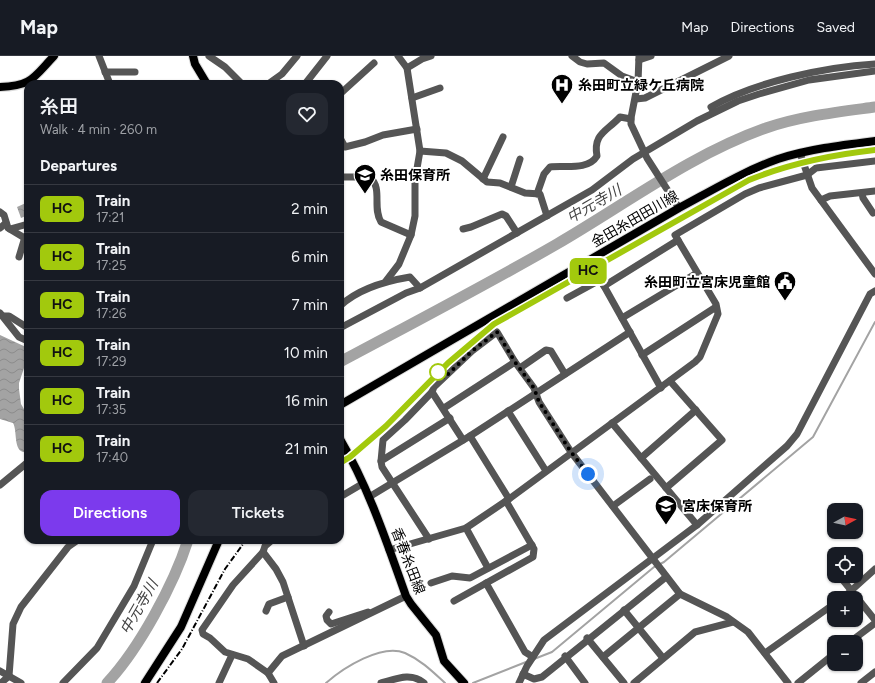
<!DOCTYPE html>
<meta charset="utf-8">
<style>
body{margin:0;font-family:Figtree,"Noto Sans JP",sans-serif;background:#242831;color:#f1f3f6;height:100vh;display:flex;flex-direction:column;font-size:15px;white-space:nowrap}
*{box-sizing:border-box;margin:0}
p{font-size:13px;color:#9ea1a6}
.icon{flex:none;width:22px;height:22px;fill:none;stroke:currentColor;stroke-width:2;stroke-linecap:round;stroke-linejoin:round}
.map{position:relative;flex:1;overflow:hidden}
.panel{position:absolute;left:24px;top:24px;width:320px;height:464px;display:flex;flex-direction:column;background:#171b24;border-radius:12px;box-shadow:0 1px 3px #0004}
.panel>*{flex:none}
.badge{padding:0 8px;border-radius:6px;font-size:14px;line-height:26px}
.needle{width:26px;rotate:82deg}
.tools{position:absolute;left:827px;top:447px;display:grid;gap:8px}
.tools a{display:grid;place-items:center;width:36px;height:36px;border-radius:8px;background:#171b24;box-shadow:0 1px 3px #0004;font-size:20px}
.you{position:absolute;width:20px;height:20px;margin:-10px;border:3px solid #fff;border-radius:50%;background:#1a73e8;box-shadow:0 0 0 6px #1a73e833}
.map>.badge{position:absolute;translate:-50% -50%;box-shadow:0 0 0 2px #fff}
h2{padding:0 16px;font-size:15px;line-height:36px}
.round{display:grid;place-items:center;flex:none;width:42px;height:42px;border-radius:12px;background:#242831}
.head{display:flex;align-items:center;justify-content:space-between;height:68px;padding:0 16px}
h1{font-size:19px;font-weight:600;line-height:30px}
.primary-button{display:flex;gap:8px;margin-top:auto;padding:8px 16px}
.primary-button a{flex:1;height:46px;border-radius:12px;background:#7c3aed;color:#fff;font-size:16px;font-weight:600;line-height:46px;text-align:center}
.primary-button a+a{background:#242831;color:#f1f3f6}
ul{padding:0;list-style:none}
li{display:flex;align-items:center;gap:12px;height:48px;padding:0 16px;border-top:1px solid #363941}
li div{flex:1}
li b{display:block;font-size:15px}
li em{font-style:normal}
li .badge{min-width:44px;font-weight:700;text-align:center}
header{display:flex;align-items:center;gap:24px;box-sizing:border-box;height:56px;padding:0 20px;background:#171b24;border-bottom:1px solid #363941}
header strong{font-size:19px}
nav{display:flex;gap:22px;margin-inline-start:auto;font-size:14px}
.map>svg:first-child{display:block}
.water{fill:url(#water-waves)}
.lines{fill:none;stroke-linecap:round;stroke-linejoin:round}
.stream{stroke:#a3a3a3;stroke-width:2}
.river{stroke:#a3a3a3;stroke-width:11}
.major-casing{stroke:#dbdbdb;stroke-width:10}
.minor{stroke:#555;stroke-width:7}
.major{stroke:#000;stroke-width:8}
.rail{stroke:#000;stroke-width:2;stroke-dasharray:6 2 1 2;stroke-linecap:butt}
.line-casing{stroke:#fff;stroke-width:9}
.line{stroke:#a2c90d;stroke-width:6}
.walk{stroke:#000;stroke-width:4;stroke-dasharray:0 7.2}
.stop-dot{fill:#fff;stroke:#a2c90d;stroke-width:2}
.labels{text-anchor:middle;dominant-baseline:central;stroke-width:4;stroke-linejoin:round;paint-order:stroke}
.poi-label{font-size:14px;font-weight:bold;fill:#000;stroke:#fff;text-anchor:start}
.street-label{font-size:14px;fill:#000;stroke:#fff}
.water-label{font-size:15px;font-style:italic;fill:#444;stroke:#fff}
</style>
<header>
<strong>Map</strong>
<nav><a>Map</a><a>Directions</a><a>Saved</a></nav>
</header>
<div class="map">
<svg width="875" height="627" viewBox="0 0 875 627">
<defs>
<pattern id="water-waves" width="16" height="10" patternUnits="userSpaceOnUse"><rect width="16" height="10" fill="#a3a3a3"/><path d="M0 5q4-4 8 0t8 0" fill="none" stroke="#8b8b8b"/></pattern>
</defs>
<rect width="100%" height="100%" fill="#fff"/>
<g class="water">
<polygon points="28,146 28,159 21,162 17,151"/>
<path d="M0,279L28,292V300L19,327V333L21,348L28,360V396C12,399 18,375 13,367L0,363Z"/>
</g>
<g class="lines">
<g class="stream">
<polyline points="534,603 552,596 654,511 664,506 813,381 875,266"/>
<path d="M326,627C343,612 382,587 405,597C421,604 433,616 445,627"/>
<polyline points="473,627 526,606"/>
</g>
<g class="river">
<path d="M340,306C413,267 486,229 557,188C626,148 690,99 766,72C801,60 838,56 875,51"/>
<path d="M107,627C139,593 174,528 188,484"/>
</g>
<g class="major-casing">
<g id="major">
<polyline points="193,0 195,8 207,28"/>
<path d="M0,31C32,30 33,22 54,0"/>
<path d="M340,349L679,152C711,135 744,115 778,103C809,93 843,89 875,85"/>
<path d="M340,383C369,432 387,487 406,540L411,548L436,579L444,605L464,627"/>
<polyline points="145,627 181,571 219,484"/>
</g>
</g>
<g class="minor">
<polyline points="99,0 110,28"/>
<polyline points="209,0 225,11 242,28"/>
<polyline points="572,0 580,6 587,8 604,7 622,20 638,26"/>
<polyline points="639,0 638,26 631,62 631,68 647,102 679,152"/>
<polyline points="639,4 651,0"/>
<polyline points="407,12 422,3 431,0"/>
<polyline points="105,16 135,16"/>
<polyline points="268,28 282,18 297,0"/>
<polyline points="305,28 327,0"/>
<polyline points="340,38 374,7"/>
<polyline points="412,42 440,32"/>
<polyline points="636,43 645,42 729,0"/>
<path d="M714,56L711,51C754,26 825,11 875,8"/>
<polyline points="340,82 345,91 365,86 383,79 417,73"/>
<polyline points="420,95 446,97 462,105 487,126 500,127 525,137 540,138 547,160"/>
<polyline points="800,97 812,132 875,218"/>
<path d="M340,121H370C383,133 372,151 381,166L411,179"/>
<polyline points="483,123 503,81"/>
<polyline points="511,131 520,103"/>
<polyline points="862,137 863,142 873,157"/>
<path d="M537,138L544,118L550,111C564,109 588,115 597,100C593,78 606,76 620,61L631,63"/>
<polyline points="821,144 830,140 875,135"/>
<polyline points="0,156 4,159 8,172 23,181 28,181"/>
<polyline points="0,172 6,167"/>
<polyline points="10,173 28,168"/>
<polyline points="463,173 471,171 502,158 506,160 517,177"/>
<polyline points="19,201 25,181"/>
<polyline points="386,225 399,208 411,179 415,160 415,124 420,95 407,12 398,0"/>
<polyline points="567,242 600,224 604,230"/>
<path d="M340,250C359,232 386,225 410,221L420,232L592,134L633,103L697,65L738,45L759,38L809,24L875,15"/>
<polyline points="0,257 19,281 28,285"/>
<polyline points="4,260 9,260 28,272"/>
<polyline points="622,262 697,217"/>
<polyline points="340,272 406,237 420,232"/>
<polyline points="642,299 716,251"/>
<polyline points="520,312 546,294 551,295 565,318"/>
<polyline points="661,332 604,230 678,184"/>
<polyline points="444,352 515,306 534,332 539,346 571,396 680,538 727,561 748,576 788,627"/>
<polyline points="508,355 546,415"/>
<polyline points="612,367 697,469"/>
<polyline points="470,380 509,443"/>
<polyline points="463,384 432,336 434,331 472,295 497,276 515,306"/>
<polyline points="641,402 696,354"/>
<polyline points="381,405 383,384 405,364 432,336"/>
<polyline points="0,429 28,406"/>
<polyline points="666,432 722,384 670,325"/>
<polyline points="340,441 362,428"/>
<polyline points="369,441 470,380 630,276"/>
<polyline points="613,450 650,423"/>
<polyline points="466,472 488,512"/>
<polyline points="429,483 382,411 381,405 450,362"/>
<polyline points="272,484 265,490 263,496 276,513 283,526 304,590"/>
<polyline points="389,494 466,472 509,443 695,306 700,301 718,258 716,248 675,179 745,138 759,132 807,119 816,112 875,105"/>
<polyline points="263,496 233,529 202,574 203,578 210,582 225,596 248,603 268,617 274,627"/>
<polyline points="842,523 875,564"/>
<polyline points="431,527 452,520 470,522 532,489"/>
<polyline points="486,527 525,596 533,601"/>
<polyline points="843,542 875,513"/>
<polyline points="454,545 533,501 534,493 506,445"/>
<polyline points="624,554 663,602"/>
<polyline points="266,555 269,548 288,541"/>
<polyline points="329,556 326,560 327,564 331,568 368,556"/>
<polyline points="587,582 624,627"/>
<polyline points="850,586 875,567"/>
<polyline points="765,597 834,548"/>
<polyline points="565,600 585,627"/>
<polyline points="603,601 680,538"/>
<polyline points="0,615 21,627"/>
<polyline points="268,617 282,600 406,540"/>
<polyline points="523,618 534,623 542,621 666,521"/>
<polyline points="1,627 9,620 13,568 21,551 68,491 78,484"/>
<polyline points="63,627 97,592 134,530 153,484"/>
<polyline points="219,627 232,599"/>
<path d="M381,627C396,623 411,616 424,627"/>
<polyline points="519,627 527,610 544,584 697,469 787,390 797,378 870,238 875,235"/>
<polyline points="634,627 695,576 733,566"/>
<polyline points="798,627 834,598"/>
<polyline points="861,627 875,616"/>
</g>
<use href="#major" class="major"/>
<g class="rail">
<path d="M340,407L350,401L386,370L439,315L494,268L749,124C791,107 830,99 875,94"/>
<polyline points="157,627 182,593 225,513 246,484"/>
</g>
</g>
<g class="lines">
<g class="line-casing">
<path id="line" d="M340,407L350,401L386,370L448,307L494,268L749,124C791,107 830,99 875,94"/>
</g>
<use href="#line" class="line"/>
<polyline class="walk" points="438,316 444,322 472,295 497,276 515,306 534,332 539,346 571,396 588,418"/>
</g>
<defs>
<g id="hospital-pin" transform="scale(1.15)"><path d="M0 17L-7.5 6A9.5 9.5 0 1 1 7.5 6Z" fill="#000" stroke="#fff"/><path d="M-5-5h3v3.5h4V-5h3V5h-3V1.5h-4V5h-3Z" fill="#fff"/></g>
<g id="school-pin" transform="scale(1.15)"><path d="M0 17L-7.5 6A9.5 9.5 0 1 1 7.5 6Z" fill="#000" stroke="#fff"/><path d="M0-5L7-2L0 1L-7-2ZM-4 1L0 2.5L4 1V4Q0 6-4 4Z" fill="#fff"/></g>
<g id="civic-pin" transform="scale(1.15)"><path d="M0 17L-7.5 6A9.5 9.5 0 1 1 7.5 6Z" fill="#000" stroke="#fff"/><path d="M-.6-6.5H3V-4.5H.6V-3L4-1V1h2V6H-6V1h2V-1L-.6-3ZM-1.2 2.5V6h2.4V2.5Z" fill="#fff"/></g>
</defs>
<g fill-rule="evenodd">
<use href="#hospital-pin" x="562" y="29"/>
<use href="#school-pin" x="365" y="119"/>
<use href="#civic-pin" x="785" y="226"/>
<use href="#school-pin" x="666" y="450"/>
</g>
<circle class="stop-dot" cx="438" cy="316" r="8"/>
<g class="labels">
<g class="poi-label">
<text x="578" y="29">糸田町立緑ケ丘病院</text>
<text x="380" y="119">糸田保育所</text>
<text x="770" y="226" text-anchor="end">糸田町立宮床児童館</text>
<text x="682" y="450">宮床保育所</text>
</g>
<g class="street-label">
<text transform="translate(635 163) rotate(-30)">金田糸田田川線</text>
<text transform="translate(408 505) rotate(69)">香春糸田線</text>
</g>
<g class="water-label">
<text transform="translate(594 148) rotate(-30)">中元寺川</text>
<text transform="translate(139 551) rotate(-60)">中元寺川</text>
</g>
</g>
</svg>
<div class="tools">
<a><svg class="needle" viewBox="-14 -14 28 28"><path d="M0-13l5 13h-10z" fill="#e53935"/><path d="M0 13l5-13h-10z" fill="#9ea1a6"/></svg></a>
<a><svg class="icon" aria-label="locate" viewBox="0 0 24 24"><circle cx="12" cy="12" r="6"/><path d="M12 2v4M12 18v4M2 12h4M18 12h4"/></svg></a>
<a>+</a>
<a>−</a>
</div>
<div class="you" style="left:588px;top:418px"></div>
<b class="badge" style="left:588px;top:215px;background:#a2c90d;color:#111">HC</b>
<section class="panel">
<div class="head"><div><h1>糸田</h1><p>Walk · 4 min · 260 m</p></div><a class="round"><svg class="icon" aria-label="heart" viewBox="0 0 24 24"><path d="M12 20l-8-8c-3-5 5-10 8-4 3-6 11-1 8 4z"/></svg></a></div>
<h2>Departures</h2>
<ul>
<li><span class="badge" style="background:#a2c90d;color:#111">HC</span><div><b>Train</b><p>17:21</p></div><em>2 min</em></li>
<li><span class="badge" style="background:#a2c90d;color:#111">HC</span><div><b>Train</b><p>17:25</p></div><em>6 min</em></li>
<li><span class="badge" style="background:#a2c90d;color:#111">HC</span><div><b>Train</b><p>17:26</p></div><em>7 min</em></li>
<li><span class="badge" style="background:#a2c90d;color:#111">HC</span><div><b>Train</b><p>17:29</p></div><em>10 min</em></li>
<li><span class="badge" style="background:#a2c90d;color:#111">HC</span><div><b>Train</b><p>17:35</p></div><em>16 min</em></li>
<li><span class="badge" style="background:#a2c90d;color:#111">HC</span><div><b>Train</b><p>17:40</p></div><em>21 min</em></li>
</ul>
<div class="primary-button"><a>Directions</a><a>Tickets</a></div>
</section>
</div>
